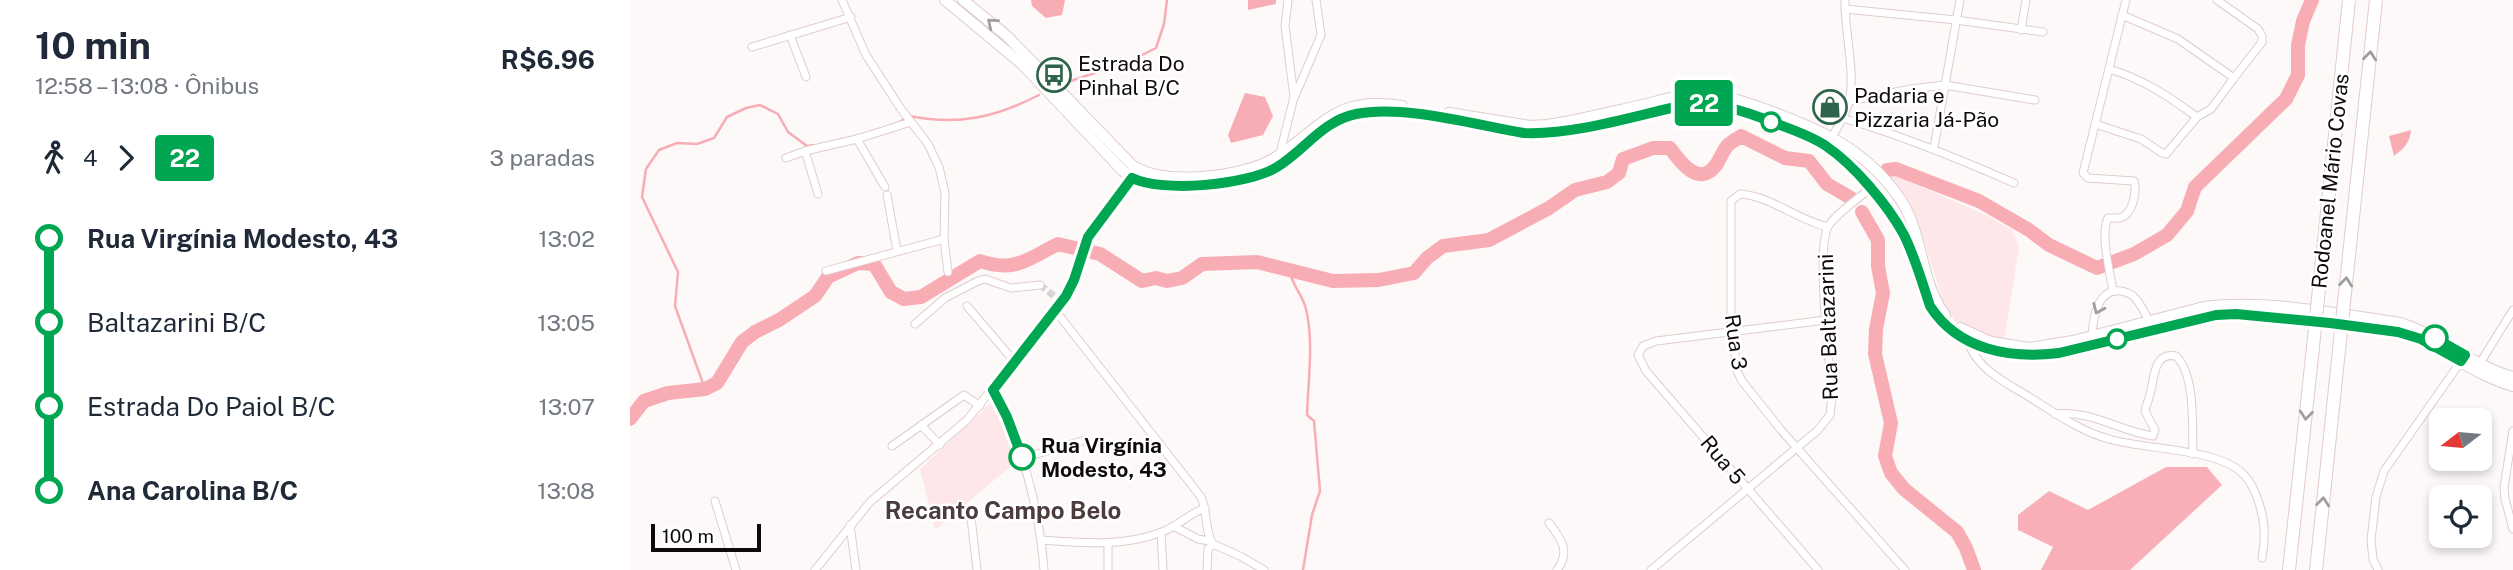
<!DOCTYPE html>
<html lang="pt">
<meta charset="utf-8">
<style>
body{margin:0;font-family:"Public Sans",sans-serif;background:#f2f2f3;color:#1f2937;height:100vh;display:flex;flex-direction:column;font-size:26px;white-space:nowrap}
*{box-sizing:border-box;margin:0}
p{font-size:23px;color:#747a83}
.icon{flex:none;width:38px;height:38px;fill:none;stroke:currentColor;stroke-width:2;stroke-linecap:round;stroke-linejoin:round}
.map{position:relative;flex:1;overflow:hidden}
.drawer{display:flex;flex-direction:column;background:#fff;width:630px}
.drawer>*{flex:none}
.badge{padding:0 14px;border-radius:5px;font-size:24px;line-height:46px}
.needle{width:46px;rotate:254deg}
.fabs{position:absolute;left:1799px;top:408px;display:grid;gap:14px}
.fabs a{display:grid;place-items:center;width:63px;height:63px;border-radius:10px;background:#fff;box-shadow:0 4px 10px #0003;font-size:35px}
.scale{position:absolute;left:21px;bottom:18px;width:110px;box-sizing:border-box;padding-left:7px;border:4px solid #0f090a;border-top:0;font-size:19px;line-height:24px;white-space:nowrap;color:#0f090a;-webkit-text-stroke:5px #fff;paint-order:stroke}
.map>.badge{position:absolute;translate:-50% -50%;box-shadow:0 0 0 4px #fff}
.legs{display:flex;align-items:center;gap:10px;height:77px;padding:0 35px;font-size:23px}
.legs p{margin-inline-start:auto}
.summary{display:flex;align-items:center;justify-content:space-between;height:119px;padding:0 35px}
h1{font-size:38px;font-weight:700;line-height:52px}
ul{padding:0 35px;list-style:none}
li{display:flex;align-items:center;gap:24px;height:84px;font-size:26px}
li i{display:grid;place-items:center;width:10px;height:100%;margin:0 9px;background:currentColor}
li i::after{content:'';width:18px;height:18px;margin:-9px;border:5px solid;border-radius:50%;background:#fff}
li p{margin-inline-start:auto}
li:first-child i{background:linear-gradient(#0000 50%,currentColor 0)}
li:last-child i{background:linear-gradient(currentColor 50%,#0000 0)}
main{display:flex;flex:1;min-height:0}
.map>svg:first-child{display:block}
.built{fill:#fee7e9}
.forest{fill:#f9afb7}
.water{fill:#f8adb5}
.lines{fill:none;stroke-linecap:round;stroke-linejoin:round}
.stream{stroke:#f8adb5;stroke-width:2.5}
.river{stroke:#f8adb5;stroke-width:14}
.street-tunnel{stroke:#d9d5d5;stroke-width:7;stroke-dasharray:7 3.5;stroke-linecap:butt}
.street-casing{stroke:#dfccce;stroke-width:9}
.primary-casing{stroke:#dfccce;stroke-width:12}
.highway-casing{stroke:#dfccce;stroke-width:14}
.street{stroke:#fff;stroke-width:7}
.primary{stroke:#fff;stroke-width:10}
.highway{stroke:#fff;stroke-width:12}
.highway-bridge-casing{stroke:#dfccce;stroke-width:14;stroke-linecap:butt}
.highway-bridge{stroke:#fff;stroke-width:12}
.oneway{stroke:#9f9d9d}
.line-1-casing{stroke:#fff;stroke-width:16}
.line-1{stroke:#00a651;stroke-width:10}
.stop-1-dot{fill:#fff;stroke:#00a651;stroke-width:3.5}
.labels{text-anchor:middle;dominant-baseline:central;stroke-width:5;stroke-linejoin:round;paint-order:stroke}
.poi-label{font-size:21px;fill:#0f090a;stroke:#fff;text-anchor:start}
.street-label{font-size:21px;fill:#0f090a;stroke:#fff}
.stop-label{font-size:21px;font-weight:bold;fill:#0f090a;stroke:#fff;text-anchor:start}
.quarter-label{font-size:24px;font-weight:bold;fill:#4c3c3e;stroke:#fff}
</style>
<main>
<section class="drawer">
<div class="summary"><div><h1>10 min</h1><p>12:58 – 13:08 · Ônibus</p></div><b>R$6.96</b></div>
<div class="legs"><svg class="icon" aria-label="walk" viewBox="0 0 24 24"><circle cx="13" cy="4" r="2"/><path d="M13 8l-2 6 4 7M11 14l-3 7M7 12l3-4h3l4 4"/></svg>4<svg class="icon" aria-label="forward" viewBox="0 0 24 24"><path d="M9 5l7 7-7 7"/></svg><b class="badge" style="background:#00a651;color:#fff">22</b><p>3 paradas</p></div>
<ul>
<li><i style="color:#00a651"></i><b>Rua Virgínia Modesto, 43</b><p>13:02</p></li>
<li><i style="color:#00a651"></i><span>Baltazarini B/C</span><p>13:05</p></li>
<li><i style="color:#00a651"></i><span>Estrada Do Paiol B/C</span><p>13:07</p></li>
<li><i style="color:#00a651"></i><b>Ana Carolina B/C</b><p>13:08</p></li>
</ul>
</section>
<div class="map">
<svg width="1883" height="570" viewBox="0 0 1883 570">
<rect width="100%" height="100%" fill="#fdf9f9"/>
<g class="built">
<polygon points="1263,174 1358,216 1382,230 1389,247 1374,342 1341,331 1325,321 1314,305 1296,246 1279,201 1258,178"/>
<polygon points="361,403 388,460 305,530 290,469"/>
</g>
<polygon class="forest" points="1536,467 1577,467 1592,485 1500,570 1411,570 1423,547 1388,530 1388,515 1419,491 1458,510"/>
<g class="water">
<polygon points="401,0 435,0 432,15 416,18 402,6"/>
<polygon points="618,0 646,0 646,4 618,10"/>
<polygon points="615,93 635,97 643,116 633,135 601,143 598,135"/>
<path d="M1781,130C1780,143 1774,148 1764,156L1759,136Z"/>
</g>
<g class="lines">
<g class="stream">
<polyline points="435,83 500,61 526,48 534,24 537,0"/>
<path d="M266,124L280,116C328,126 366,117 409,95"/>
<path d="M659,269C662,286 673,295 676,309C684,342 678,381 677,415L684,421L690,491L682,515L673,570"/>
<polyline points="75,389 45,306 48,272 12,197 16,169 29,150 47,143 67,144 84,138 97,117 116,108 130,105 148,114 158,132 177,146 185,145"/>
</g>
<g class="river">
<polyline points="1257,170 1266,169 1349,201 1399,230 1419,245 1467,268 1504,254 1537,235 1557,211 1565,187 1656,99 1668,75 1668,45 1673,21 1682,0"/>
<polyline points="1232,212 1248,240 1248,266 1253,293 1246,329 1245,354 1261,423 1255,456 1261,473 1274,489 1327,532 1336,548 1344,570"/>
<path d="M0,419L14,401L38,393L75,389L87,383L112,342L125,332L149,320L185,296L198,277L228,263L244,264L261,292L274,299L291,297L350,261C385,273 398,259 428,244L470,254L512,281L526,278L537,281L552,278L572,264L627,262L703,281L749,280L784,273L797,258L813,246L859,240L919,208L945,190L977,182L989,173L993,159L1023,148H1040C1050,162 1069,188 1086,165C1090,159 1093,151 1097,146C1101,142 1107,139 1111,136L1155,158L1179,161L1197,184L1221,198"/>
</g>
<polyline class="street-tunnel" points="410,285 424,296"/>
<g class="street-casing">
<g id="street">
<polyline points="212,0 236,55 271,109 298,144 309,167 315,193 314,239 318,272"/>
<polyline points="1587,0 1628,29 1632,36 1632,42 1604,78"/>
<polyline points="1215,9 1326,20 1413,32"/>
<polyline points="1492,15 1548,39 1604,78 1581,109 1567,117"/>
<polyline points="1391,30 1396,0"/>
<polyline points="160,35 176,77"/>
<polyline points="122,47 221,17"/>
<polyline points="665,96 691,35 686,0"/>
<polyline points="1219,101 1281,89 1315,85 1405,100"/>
<path d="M1212,118C1271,135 1327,158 1384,183"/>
<path d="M1465,124L1511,139L1532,153L1536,154L1567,117C1538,96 1513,79 1479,69"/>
<polyline points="227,139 255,187"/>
<path d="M1199,141C1207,129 1216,115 1219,101C1226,73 1214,30 1215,0"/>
<polyline points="1304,148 1330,0"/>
<polyline points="175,151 188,194"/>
<polyline points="650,153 664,97 655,26 658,0"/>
<polyline points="156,158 175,151 227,139 281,122"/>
<polyline points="257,195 267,251"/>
<path d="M1198,227C1167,220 1141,196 1110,194L1101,201V320L1107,371L1112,381L1151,430L1275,570"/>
<polyline points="196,271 314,239"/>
<path d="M1483,291C1480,272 1470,235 1478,218C1482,218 1486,218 1490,218C1503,214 1507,192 1504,181L1458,178L1453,173L1496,0"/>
<polyline points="337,306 384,361"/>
<path d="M425,310L571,497C578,512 574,530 583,544L578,549L577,570"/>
<polyline points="285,324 315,298 348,281 355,279 381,288 410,285"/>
<path d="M1462,336C1463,319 1467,288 1491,291C1496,292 1502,294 1505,298C1511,304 1515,314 1520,322"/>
<path d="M1338,342C1346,366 1370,380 1391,392C1420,409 1446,430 1479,439C1516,450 1586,448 1612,473C1619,479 1623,487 1626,495C1635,517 1636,535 1632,558"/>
<polyline points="1850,363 1883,310"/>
<path d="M363,390C393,446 409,507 414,570"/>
<path d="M1425,414C1463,410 1488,431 1523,436L1525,430L1515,411C1516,405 1519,400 1520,394C1525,379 1522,352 1546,356C1566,375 1562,428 1563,454"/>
<polyline points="291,425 310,445"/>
<polyline points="1883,431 1874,487 1875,499 1883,529"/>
<polyline points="262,446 334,395 350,406"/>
<polyline points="393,458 455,440"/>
<polyline points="85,501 106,570"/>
<polyline points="340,509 347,570"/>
<path d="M919,523C931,538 941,552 927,570"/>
<polyline points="220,525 226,570"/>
<polyline points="545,527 568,539 580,541"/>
<polyline points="531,533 533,570"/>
<path d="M411,540C453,543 493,547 532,532C548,526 558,514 575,508"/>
<polyline points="478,544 478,570"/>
<polyline points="583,544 612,557 634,570"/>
<polyline points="185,570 240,502 337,420 436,296 444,280 458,237 504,176"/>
<path d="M1021,570L1188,430L1200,415L1202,396C1200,366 1185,245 1199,225C1206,215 1229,197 1240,189"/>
<polyline points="1188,570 1016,371 1008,355 1013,346 1026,341 1196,320"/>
<polyline points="1748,570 1743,559 1741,540 1746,497 1754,471 1832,360"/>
</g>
</g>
<g class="primary-casing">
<g id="primary">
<path d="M315,0L392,64L492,170C499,176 505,181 514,183C544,191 622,183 648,166C674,150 690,124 721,115C777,98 851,134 909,133C964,133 1016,107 1070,103C1095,102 1119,113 1141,122C1159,129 1178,135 1195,145C1221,162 1260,208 1274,236C1285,258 1292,283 1300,306C1364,407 1501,322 1588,315C1609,313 1631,316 1652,318C1691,322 1730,326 1768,332C1809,345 1842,374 1883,386"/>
<path d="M333,0L377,36L502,165C531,187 613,177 643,159C693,128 703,95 772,106"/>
<path d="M819,113L900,126L917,125C951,120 984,111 1017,104C1032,100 1048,95 1064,95C1090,93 1112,101 1137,110C1189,129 1234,148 1268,196C1294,231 1289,281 1315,315"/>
<path d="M1330,328L1361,342L1399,348L1443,341L1574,307C1636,299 1708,314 1770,323C1810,335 1842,366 1883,377"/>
</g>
</g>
<g class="highway-casing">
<g id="highway">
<polyline points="1659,570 1683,347"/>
<polyline points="1686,570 1709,350"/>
</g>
</g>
<use href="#street" class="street"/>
<use href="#primary" class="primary"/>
<use href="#highway" class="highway"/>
<g class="highway-bridge-casing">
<g id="highway-bridge">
<polyline points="1683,347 1719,0"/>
<polyline points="1709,350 1746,0"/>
</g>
</g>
<use href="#highway-bridge" class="highway-bridge"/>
</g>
<defs><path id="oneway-chevron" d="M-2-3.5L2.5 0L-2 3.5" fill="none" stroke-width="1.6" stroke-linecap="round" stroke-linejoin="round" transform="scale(1.75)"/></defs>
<g class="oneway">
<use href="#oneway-chevron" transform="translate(362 23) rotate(-140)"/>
<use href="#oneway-chevron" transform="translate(1740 56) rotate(-84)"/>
<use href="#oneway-chevron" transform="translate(1716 282) rotate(-84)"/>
<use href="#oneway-chevron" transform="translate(1468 309) rotate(114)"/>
<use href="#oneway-chevron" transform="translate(1676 415) rotate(96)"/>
<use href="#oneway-chevron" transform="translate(1693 502) rotate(-84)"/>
</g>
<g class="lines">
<g class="line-1-casing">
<path id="line-1" d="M392,457L377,417L363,390L436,296L444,280L458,237L502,178C533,193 618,185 647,167C675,150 692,121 726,114C772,104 846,125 894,133C945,135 1004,116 1054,105C1087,102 1112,110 1142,122C1160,129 1180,135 1196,146C1224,165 1258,205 1274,235C1285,257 1292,282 1300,306C1328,350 1380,359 1429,353L1586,315L1606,314L1700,323L1768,332L1791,339L1831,361L1835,355L1805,338"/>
</g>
<use href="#line-1" class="line-1"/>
</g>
<defs>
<g id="bus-ring" transform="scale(1.75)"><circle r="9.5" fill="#fff" stroke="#2d644b" stroke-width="1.5"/><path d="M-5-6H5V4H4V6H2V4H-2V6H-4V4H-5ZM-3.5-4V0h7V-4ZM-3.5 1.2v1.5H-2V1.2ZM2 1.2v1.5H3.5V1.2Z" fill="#2d644b"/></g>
<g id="shop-ring" transform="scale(1.75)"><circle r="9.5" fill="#fff" stroke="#2d644b" stroke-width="1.5"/><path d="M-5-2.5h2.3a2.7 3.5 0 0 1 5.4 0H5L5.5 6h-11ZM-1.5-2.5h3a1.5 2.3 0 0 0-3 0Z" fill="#2d644b"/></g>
</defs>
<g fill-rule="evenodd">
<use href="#bus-ring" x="424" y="75"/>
<use href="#shop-ring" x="1200" y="107"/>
</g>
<g class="stop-1-dot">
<circle cx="1141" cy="122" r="9"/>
<circle cx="1805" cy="338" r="12"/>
<circle cx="1487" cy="339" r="9"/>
<circle cx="392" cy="457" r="12"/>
</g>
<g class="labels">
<g class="poi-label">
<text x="448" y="63">Estrada Do<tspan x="448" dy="24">Pinhal B/C</tspan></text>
<text x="1224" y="95">Padaria e<tspan x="1224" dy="24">Pizzaria Já-Pão</tspan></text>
</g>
<g class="street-label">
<text transform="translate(1700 181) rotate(-84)">Rodoanel Mário Covas</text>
<text transform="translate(1198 327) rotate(-92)">Rua Baltazarini</text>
<text transform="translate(1106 342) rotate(82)">Rua 3</text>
<text transform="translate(1093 460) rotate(50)">Rua 5</text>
</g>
<g class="stop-label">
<text x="411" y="445">Rua Virgínia<tspan x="411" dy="24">Modesto, 43</tspan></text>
</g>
<g class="quarter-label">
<text x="373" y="510">Recanto Campo Belo</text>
</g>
</g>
</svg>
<div class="fabs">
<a><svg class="needle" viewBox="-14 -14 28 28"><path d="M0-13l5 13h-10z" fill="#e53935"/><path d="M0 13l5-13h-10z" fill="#747a83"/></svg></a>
<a><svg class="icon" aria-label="locate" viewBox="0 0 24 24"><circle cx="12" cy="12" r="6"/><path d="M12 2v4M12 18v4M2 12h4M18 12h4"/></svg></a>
</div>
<div class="scale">100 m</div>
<b class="badge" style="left:1074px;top:103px;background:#00a651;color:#fff">22</b>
</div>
</main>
